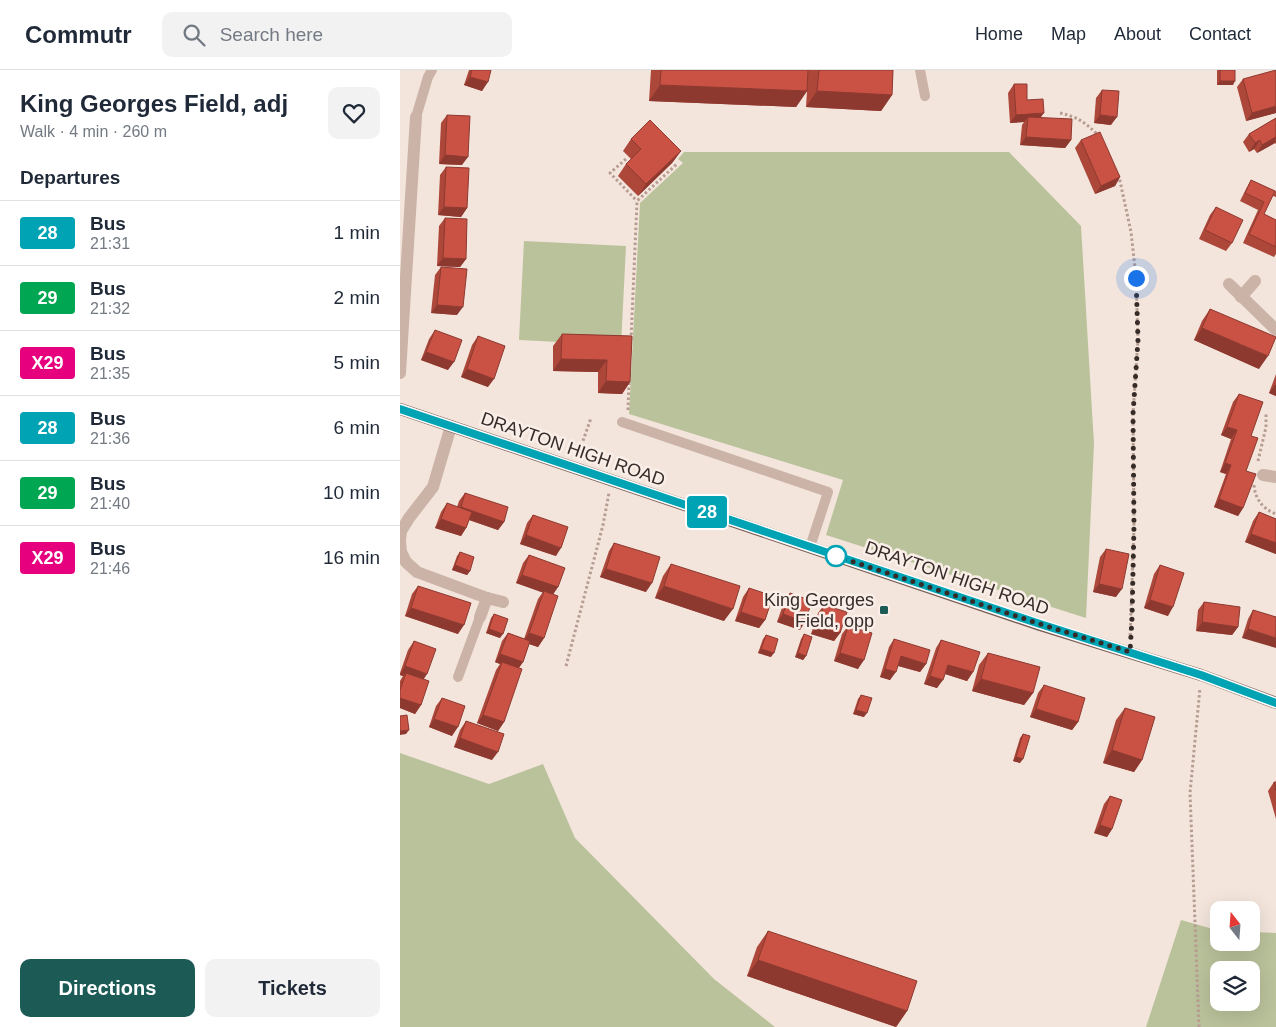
<!DOCTYPE html>
<meta charset="utf-8">
<style>
body{margin:0;font-family:Arial,sans-serif;background:#f2f2f3;color:#1f2937;height:100vh;display:flex;flex-direction:column;font-size:19px;white-space:nowrap}
*{box-sizing:border-box;margin:0}
p{font-size:16px;color:#747a83}
.icon{flex:none;width:28px;height:28px;fill:none;stroke:currentColor;stroke-width:2;stroke-linecap:round;stroke-linejoin:round}
.map{position:relative;flex:1;overflow:hidden}
.side{display:flex;flex-direction:column;background:#fff;width:400px}
.side>*{flex:none}
.badge{padding:0 10px;border-radius:4px;font-size:18px;line-height:32px}
.needle{width:32px;rotate:343deg}
.controls{position:absolute;left:810px;top:831px;display:grid;gap:10px}
.controls a{display:grid;place-items:center;width:50px;height:50px;border-radius:10px;background:#fff;box-shadow:0 5px 20px #0002;font-size:25px}
.you{position:absolute;width:25px;height:25px;margin:-12px;border:4px solid #fff;border-radius:50%;background:#1a73e8;box-shadow:0 0 0 8px #1a73e833}
.map>.badge{position:absolute;translate:-50% -50%;box-shadow:0 0 0 2px #fff}
h2{padding:0 20px;font-size:19px;line-height:45px}
.round{display:grid;place-items:center;flex:none;width:52px;height:52px;border-radius:10px;background:#f2f2f3}
.head{display:flex;align-items:center;justify-content:space-between;height:85px;padding:0 20px}
h1{font-size:24px;font-weight:700;line-height:38px}
.action{display:flex;gap:10px;margin-top:auto;padding:10px 20px}
.action a{flex:1;height:58px;border-radius:10px;background:#1c5a56;color:#fff;font-size:20px;font-weight:700;line-height:58px;text-align:center}
.action a+a{background:#f2f2f3;color:#1f2937}
ul{padding:0;list-style:none}
li{display:flex;align-items:center;gap:15px;height:65px;padding:0 20px;border-top:1px solid #e0e1e3}
li div{flex:1}
li b{display:block;font-size:19px}
li em{font-style:normal}
li .badge{min-width:55px;font-weight:700;text-align:center}
header{display:flex;align-items:center;gap:30px;box-sizing:border-box;height:70px;padding:0 25px;background:#fff;border-bottom:1px solid #e0e1e3}
header strong{font-size:24px}
nav{display:flex;gap:28px;margin-inline-start:auto;font-size:18px}
.search{width:350px;height:45px;background:#f2f2f3;display:flex;align-items:center;gap:12px;box-sizing:border-box;padding:0 18px;border-radius:10px;color:#747a83;font-size:19px}
main{display:flex;flex:1;min-height:0}
.map>svg:first-child{display:block}
.green{fill:#bac29b;fill-rule:evenodd}
.lines{fill:none;stroke-linecap:round;stroke-linejoin:round}
.path{stroke:#b79c91;stroke-width:3;stroke-dasharray:2.5 2.5;stroke-linecap:butt}
.service{stroke:#cbb3a7;stroke-width:10}
.minor{stroke:#cbb3a7;stroke-width:12}
.primary{stroke:#7a5f59;stroke-width:12}
.wall{fill:#ad473a}
.shaded-wall{fill:#8d3930}
.building{fill:#c95244;stroke:#8d3930}
.line-casing{stroke:#fff;stroke-width:11}
.line{stroke:#00a3b4;stroke-width:8}
.walk{stroke:#372b28;stroke-width:5;stroke-dasharray:0 9}
.stop-dot{fill:#fff;stroke:#00a3b4;stroke-width:2.5}
.poi-dot{fill:#1c5a56;stroke:#faefe8;stroke-width:2}
.labels{text-anchor:middle;dominant-baseline:central;stroke-width:5;stroke-linejoin:round;paint-order:stroke}
.street-label{font-size:18px;fill:#372b28;stroke:#faefe8}
.poi-label{font-size:18px;fill:#372b28;stroke:#faefe8;text-anchor:end}
</style>
<header>
<strong>Commutr</strong>
<div class="search"><svg class="icon" aria-label="search" viewBox="0 0 24 24"><circle cx="10" cy="10" r="6"/><path d="M15 15l6 6"/></svg>Search here</div>
<nav><a>Home</a><a>Map</a><a>About</a><a>Contact</a></nav>
</header>
<main>
<section class="side">
<div class="head"><div><h1>King Georges Field, adj</h1><p>Walk · 4 min · 260 m</p></div><a class="round"><svg class="icon" aria-label="heart" viewBox="0 0 24 24"><path d="M12 20l-8-8c-3-5 5-10 8-4 3-6 11-1 8 4z"/></svg></a></div>
<h2>Departures</h2>
<ul>
<li><span class="badge" style="background:#00a3b4;color:#fff">28</span><div><b>Bus</b><p>21:31</p></div><em>1 min</em></li>
<li><span class="badge" style="background:#00a651;color:#fff">29</span><div><b>Bus</b><p>21:32</p></div><em>2 min</em></li>
<li><span class="badge" style="background:#e6007e;color:#fff">X29</span><div><b>Bus</b><p>21:35</p></div><em>5 min</em></li>
<li><span class="badge" style="background:#00a3b4;color:#fff">28</span><div><b>Bus</b><p>21:36</p></div><em>6 min</em></li>
<li><span class="badge" style="background:#00a651;color:#fff">29</span><div><b>Bus</b><p>21:40</p></div><em>10 min</em></li>
<li><span class="badge" style="background:#e6007e;color:#fff">X29</span><div><b>Bus</b><p>21:46</p></div><em>16 min</em></li>
</ul>
<div class="action"><a>Directions</a><a>Tickets</a></div>
</section>
<div class="map">
<svg width="876" height="957" viewBox="0 0 876 957">
<rect width="100%" height="100%" fill="#f3e5dc"/>
<g class="green">
<polygon points="284,82 609,82 681,156 694,374 686,548 426,465 443,410 229,344 240,133 283,93 278,89"/>
<polygon points="124,171 226,176 221,275 119,270"/>
<polygon points="0,683 89,714 143,694 175,768 314,909 375,957 0,957"/>
<path d="M781,850L813,859H819V872H851V862L876,863V957H746ZM819,900H851V932H819Z"/>
</g>
<g class="lines">
<g class="path">
<path d="M660,43C678,47 686,53 699,66"/>
<polyline points="226,89 210,103 237,131"/>
<polyline points="718,105 720,111 731,162 736,207 738,270 733,344 734,456 730,569"/>
<polyline points="231,270 237,131 278,93"/>
<polyline points="228,340 229,312"/>
<polyline points="178,385 191,348"/>
<polyline points="858,391 866,357 866,343"/>
<path d="M854,415C855,429 863,439 876,444"/>
<polyline points="166,596 203,455 209,423"/>
<polyline points="799,957 790,723 800,618"/>
</g>
<g class="service">
<polyline points="520,0 525,26"/>
<polyline points="16,47 28,7 32,0"/>
<polyline points="222,352 428,422 410,477"/>
<polyline points="58,607 80,547"/>
</g>
<g class="minor">
<polyline points="829,214 876,260"/>
<polyline points="841,227 855,211"/>
<polyline points="0,303 16,47"/>
<polyline points="51,356 33,417 9,448 1,461 0,471 1,482 6,492 17,502 87,528 103,532"/>
<polyline points="863,405 876,407"/>
<polyline points="80,547 87,528"/>
</g>
<polyline class="primary" points="0,339 640,555 801,605 876,633"/>
</g>
<g class="wall">
<polygon points="69,0 91,0 82,21 64,15"/>
<polygon points="251,0 408,0 407,20 408,0 493,0 492,25 481,41 406,37 407,21 396,37 249,31"/>
<polygon points="817,0 835,0 833,15 817,15"/>
<polygon points="843,9 876,43 846,51 837,17"/>
<polygon points="614,14 641,47 671,70 665,78 620,75 622,55 624,52 610,53 608,23"/>
<polygon points="702,20 711,55 694,53 696,28"/>
<polygon points="47,45 62,95 39,94 41,53"/>
<polygon points="876,48 876,74 875,73 857,83 854,79 849,82 843,72 849,64"/>
<polygon points="231,69 281,81 272,93 238,126 218,106 226,94 231,89 223,81"/>
<polygon points="681,70 720,107 715,116 695,124 675,78"/>
<polygon points="46,97 67,138 61,147 38,145 40,105"/>
<polygon points="851,110 875,121 864,144 876,150 876,184 874,187 843,173 858,140 840,131 846,119"/>
<polygon points="876,120 876,127 873,126"/>
<polygon points="816,137 832,173 826,181 799,169 810,145"/>
<polygon points="45,148 66,189 60,197 37,196 39,156"/>
<polygon points="41,197 57,245 31,243 35,205"/>
<polygon points="810,239 859,299 794,270 802,251"/>
<polygon points="35,260 48,300 21,290 29,269"/>
<polygon points="162,264 232,266 230,312 222,324 198,323 198,302 153,301 153,276"/>
<polygon points="78,266 88,317 61,307 72,275"/>
<polygon points="876,304 876,326 869,323"/>
<polygon points="839,324 851,366 846,401 843,438 838,446 814,437 826,404 820,402 831,369 821,365 833,332"/>
<polygon points="65,423 104,452 98,460 69,450 66,458 61,466 35,458 41,442 47,433 57,437 59,431"/>
<polygon points="859,442 876,449 876,484 845,472 853,451"/>
<polygon points="133,445 156,486 120,474 127,453"/>
<polygon points="214,473 246,522 200,507 209,481"/>
<polygon points="706,479 716,527 693,522 700,487"/>
<polygon points="60,482 70,501 67,505 52,500 57,486"/>
<polygon points="129,485 158,517 153,524 144,568 138,577 129,574 123,592 119,598 104,652 98,661 77,653 96,600 100,594 95,592 102,571 108,563 124,569 138,529 143,522 116,513 123,493"/>
<polygon points="271,494 324,551 255,528 263,506"/>
<polygon points="760,495 768,546 744,538 754,504"/>
<polygon points="18,516 58,564 5,546 12,524"/>
<polygon points="349,518 365,550 359,558 335,551 343,527"/>
<polygon points="390,523 400,560 377,552 384,532"/>
<polygon points="804,532 838,557 832,565 796,561 798,540"/>
<polygon points="424,535 440,563 434,571 411,564 418,543"/>
<polygon points="853,540 876,547 842,568 848,549"/>
<polygon points="94,544 100,568 86,563 91,548"/>
<polygon points="448,556 458,599 434,591 442,564"/>
<polygon points="404,564 406,586 403,590 395,587 401,569"/>
<polygon points="366,565 371,587 358,583 363,569"/>
<polygon points="494,569 526,594 520,602 498,596 490,610 480,607 489,577"/>
<polygon points="541,570 573,602 567,611 545,604 537,618 524,614 536,578"/>
<polygon points="14,571 24,609 21,635 15,644 0,638 0,611 3,606 0,605 0,603 8,580"/>
<polygon points="588,583 633,623 624,635 572,621 579,595"/>
<polygon points="644,615 678,652 672,660 630,647 638,623"/>
<polygon points="461,625 464,647 453,644 458,629"/>
<polygon points="42,628 52,666 29,657 36,636"/>
<polygon points="725,638 742,690 734,702 703,693 716,650"/>
<polygon points="66,651 92,690 54,677 60,660"/>
<polygon points="623,664 620,693 613,691 620,668"/>
<polygon points="874,712 876,712 876,749 868,721"/>
<polygon points="710,726 712,759 707,767 694,763 704,734"/>
<polygon points="368,861 507,941 496,957 347,906 357,877"/>
</g>
<g class="shaded-wall">
<polygon points="70,7 88,12 82,21 64,15"/>
<polygon points="820,11 835,11 833,15 817,15"/>
<polygon points="260,15 407,21 396,37 249,31"/>
<polygon points="417,21 492,25 481,41 406,37"/>
<polygon points="876,36 876,43 846,51 852,43"/>
<polygon points="644,43 638,51 628,47 624,52 610,53 616,45"/>
<polygon points="700,45 717,47 711,55 694,53"/>
<polygon points="626,67 671,70 665,78 620,75"/>
<polygon points="876,67 875,73 857,83 862,75"/>
<polygon points="860,70 854,79 849,82 855,73"/>
<polygon points="281,81 272,93 238,126 246,114"/>
<polygon points="45,85 68,87 62,95 39,94"/>
<polygon points="720,107 715,116 695,124 701,116"/>
<polygon points="44,137 67,138 61,147 38,145"/>
<polygon points="43,188 66,189 60,197 37,196"/>
<polygon points="37,235 63,237 57,245 31,243"/>
<polygon points="802,258 868,286 859,299 794,270"/>
<polygon points="26,282 54,292 48,300 21,290"/>
<polygon points="161,289 207,290 198,302 153,301"/>
<polygon points="67,299 94,309 88,317 61,307"/>
<polygon points="206,311 230,312 222,324 198,323"/>
<polygon points="875,315 876,315 876,326 869,323"/>
<polygon points="827,357 837,360 831,369 821,365"/>
<polygon points="825,393 831,395 826,404 820,402"/>
<polygon points="819,429 843,438 838,446 814,437"/>
<polygon points="61,437 104,452 98,460 55,445"/>
<polygon points="41,449 66,458 61,466 35,458"/>
<polygon points="851,464 876,473 876,484 845,472"/>
<polygon points="126,465 161,478 156,486 120,474"/>
<polygon points="55,495 70,501 67,505 52,500"/>
<polygon points="206,499 252,513 246,522 200,507"/>
<polygon points="122,505 158,517 152,526 116,513"/>
<polygon points="699,514 722,519 716,527 693,522"/>
<polygon points="264,516 333,539 324,551 255,528"/>
<polygon points="750,530 773,537 768,546 744,538"/>
<polygon points="11,538 64,555 58,564 5,546"/>
<polygon points="341,542 365,550 359,558 335,551"/>
<polygon points="383,544 405,552 400,560 377,552"/>
<polygon points="802,552 838,557 832,565 796,561"/>
<polygon points="417,556 440,563 434,571 411,564"/>
<polygon points="89,559 103,564 100,568 86,563"/>
<polygon points="848,559 876,568 876,578 842,568"/>
<polygon points="129,563 144,568 138,577 123,572"/>
<polygon points="361,579 374,583 371,587 358,583"/>
<polygon points="398,583 406,586 403,590 395,587"/>
<polygon points="440,583 464,590 458,599 434,591"/>
<polygon points="100,584 123,592 117,600 102,592 100,594 95,592"/>
<polygon points="501,586 526,594 520,602 495,595"/>
<polygon points="548,595 573,602 567,611 542,603"/>
<polygon points="5,596 27,604 22,612 6,603 3,606 0,605"/>
<polygon points="485,599 496,602 490,610 480,607"/>
<polygon points="530,606 543,610 537,618 524,614"/>
<polygon points="581,609 633,623 624,635 572,621"/>
<polygon points="0,628 21,635 15,644 0,638"/>
<polygon points="636,639 678,652 672,660 630,647"/>
<polygon points="456,640 467,643 464,647 453,644"/>
<polygon points="83,645 104,652 98,661 77,653"/>
<polygon points="34,649 58,657 52,666 29,657"/>
<polygon points="9,660 6,664 0,665 0,661"/>
<polygon points="60,668 98,682 92,690 54,677"/>
<polygon points="712,680 742,690 734,702 703,693"/>
<polygon points="616,687 623,689 620,693 613,691"/>
<polygon points="700,755 712,759 707,767 694,763"/>
<polygon points="358,890 507,941 496,957 347,906"/>
</g>
<g class="building">
<polygon points="72,0 91,0 88,12 70,7"/>
<polygon points="261,0 408,0 407,21 260,15"/>
<polygon points="419,0 493,0 492,25 417,21"/>
<rect x="820" y="0" width="15" height="11"/>
<polygon points="876,0 876,36 852,43 843,9"/>
<polygon points="614,14 627,14 627,30 643,29 644,43 616,45"/>
<polygon points="702,20 719,21 717,47 700,45"/>
<polygon points="47,45 70,46 68,87 45,85"/>
<polygon points="628,47 672,49 671,70 626,67"/>
<polygon points="876,48 876,67 862,75 860,70 855,73 849,64"/>
<polygon points="250,50 281,81 246,114 226,94 241,79 231,69"/>
<polygon points="700,62 720,107 701,116 681,70"/>
<polygon points="46,97 69,98 67,138 44,137"/>
<polygon points="851,110 875,121 864,144 876,150 876,177 849,164 864,132 845,123"/>
<polygon points="816,137 843,150 832,173 805,160"/>
<polygon points="45,148 67,149 66,189 43,188"/>
<polygon points="41,197 67,199 63,237 37,235"/>
<polygon points="810,239 876,267 868,286 802,258"/>
<polygon points="35,260 62,270 54,292 26,282"/>
<polygon points="162,264 232,266 230,312 206,311 207,290 161,289"/>
<polygon points="78,266 105,276 94,309 67,299"/>
<polygon points="839,324 863,332 851,366 858,368 846,401 856,404 843,438 819,429 831,395 825,393 837,360 827,357"/>
<polygon points="65,423 108,437 104,452 61,437"/>
<polygon points="47,433 72,442 66,458 41,449"/>
<polygon points="859,442 876,449 876,473 851,464"/>
<polygon points="133,445 168,457 161,478 126,465"/>
<polygon points="214,473 260,487 252,513 206,499"/>
<polygon points="706,479 729,484 722,519 699,514"/>
<polygon points="60,482 74,487 70,501 55,495"/>
<polygon points="129,485 165,498 158,517 122,505"/>
<polygon points="271,494 340,516 333,539 264,516"/>
<polygon points="760,495 784,503 773,537 750,530"/>
<polygon points="18,516 71,533 64,555 11,538"/>
<polygon points="349,518 373,526 365,550 341,542"/>
<polygon points="144,521 158,526 144,568 129,563"/>
<polygon points="390,523 412,531 405,552 383,544"/>
<polygon points="804,532 840,537 838,557 802,552"/>
<polygon points="424,535 447,542 440,563 417,556"/>
<polygon points="853,540 876,547 876,568 848,559"/>
<polygon points="94,544 108,549 103,564 89,559"/>
<polygon points="448,556 472,563 464,590 440,583"/>
<polygon points="108,563 130,571 123,592 100,584"/>
<polygon points="404,564 412,567 406,586 398,583"/>
<polygon points="366,565 378,569 374,583 361,579"/>
<polygon points="494,569 530,580 526,594 501,586 496,602 485,599"/>
<polygon points="541,570 580,582 573,602 548,595 543,610 530,606"/>
<polygon points="14,571 36,579 27,604 5,596"/>
<polygon points="588,583 640,597 633,623 581,609"/>
<polygon points="102,592 122,599 104,652 83,645"/>
<polygon points="6,603 29,611 21,635 0,628 0,620"/>
<polygon points="644,615 685,628 678,652 636,639"/>
<polygon points="461,625 472,628 467,643 456,640"/>
<polygon points="42,628 65,636 58,657 34,649"/>
<polygon points="725,638 755,647 742,690 712,680"/>
<polygon points="7,645 9,660 0,661 0,646"/>
<polygon points="66,651 104,664 98,682 60,668"/>
<polygon points="623,664 630,666 623,689 616,687"/>
<polygon points="874,712 876,712 876,721"/>
<polygon points="710,726 722,730 712,759 700,755"/>
<polygon points="368,861 517,911 507,941 358,890"/>
</g>
<g class="lines">
<g class="line-casing">
<polyline id="line" points="0,339 640,554 801,605 876,633"/>
</g>
<use href="#line" class="line"/>
<polyline class="walk" points="436,486 640,554 730,582 732,549 734,456 733,344 738,270 736,208"/>
</g>
<circle class="stop-dot" cx="436" cy="486" r="10"/>
<rect class="poi-dot" x="479" y="535" width="10" height="10" rx="2.5"/>
<g class="labels">
<g class="street-label">
<text transform="translate(173 379) rotate(19)">DRAYTON HIGH ROAD</text>
<text transform="translate(557 508) rotate(19)">DRAYTON HIGH ROAD</text>
</g>
<g class="poi-label">
<text x="474" y="530">King Georges<tspan x="474" dy="21">Field, opp</tspan></text>
</g>
</g>
</svg>
<div class="controls">
<a><svg class="needle" viewBox="-14 -14 28 28"><path d="M0-13l5 13h-10z" fill="#e53935"/><path d="M0 13l5-13h-10z" fill="#747a83"/></svg></a>
<a><svg class="icon" aria-label="layers" viewBox="0 0 24 24"><path d="M12 4l9 5-9 5-9-5zM3 14l9 5 9-5"/></svg></a>
</div>
<div class="you" style="left:736px;top:208px"></div>
<b class="badge" style="left:307px;top:442px;background:#00a3b4;color:#fff">28</b>
</div>
</main>
